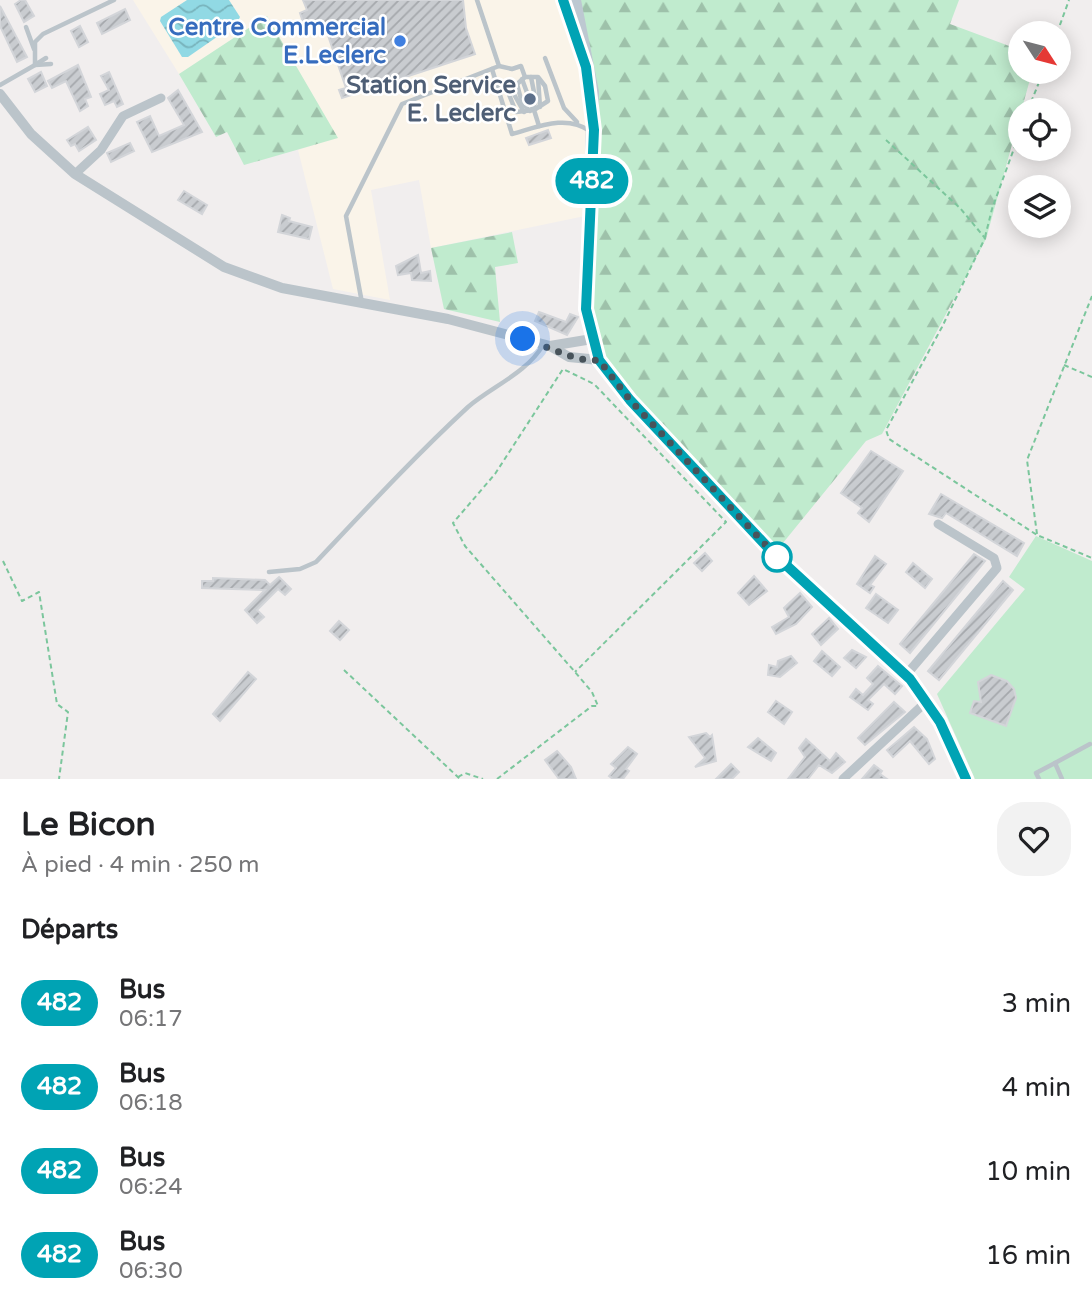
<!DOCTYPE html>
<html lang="fr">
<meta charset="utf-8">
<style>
body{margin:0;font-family:"Varela Round",sans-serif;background:#f2f2f2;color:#202124;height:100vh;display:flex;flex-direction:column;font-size:26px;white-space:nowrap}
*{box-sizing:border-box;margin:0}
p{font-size:23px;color:#757577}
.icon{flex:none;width:38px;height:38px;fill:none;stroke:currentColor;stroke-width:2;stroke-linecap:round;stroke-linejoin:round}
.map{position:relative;height:779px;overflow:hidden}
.drawer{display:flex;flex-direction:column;background:#fff;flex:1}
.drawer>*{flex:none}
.badge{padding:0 14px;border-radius:23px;font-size:24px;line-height:46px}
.needle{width:46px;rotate:126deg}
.controls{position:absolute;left:1008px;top:21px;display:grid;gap:14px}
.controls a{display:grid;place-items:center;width:63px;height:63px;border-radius:50%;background:#fff;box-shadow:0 4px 18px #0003;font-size:35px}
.you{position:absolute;width:35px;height:35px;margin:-18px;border:5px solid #fff;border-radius:50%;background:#1a73e8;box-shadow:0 0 0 10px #1a73e833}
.map>.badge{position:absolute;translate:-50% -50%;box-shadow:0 0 0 4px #fff}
h2{padding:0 21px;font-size:26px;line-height:63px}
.round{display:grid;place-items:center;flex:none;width:74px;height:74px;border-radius:28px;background:#f2f2f2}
.headline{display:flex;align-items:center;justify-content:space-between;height:119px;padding:0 21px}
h1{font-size:33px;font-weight:700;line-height:52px}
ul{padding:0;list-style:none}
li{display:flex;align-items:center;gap:21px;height:84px;padding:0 21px}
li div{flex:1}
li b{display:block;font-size:26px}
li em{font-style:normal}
li .badge{min-width:77px;font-weight:700;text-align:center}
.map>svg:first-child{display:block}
.commercial{fill:#faf4e9}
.forest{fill:url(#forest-firs)}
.pitch{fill:#c0ebce}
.water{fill:url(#water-waves)}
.building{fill:url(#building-hatch);stroke:#d3d5d9;stroke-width:2}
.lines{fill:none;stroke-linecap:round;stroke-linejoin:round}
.path{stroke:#7bc69c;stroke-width:2;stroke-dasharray:5 3.5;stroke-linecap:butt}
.service{stroke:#bbc4ca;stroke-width:4.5}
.minor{stroke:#bbc4ca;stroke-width:9}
.tertiary{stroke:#bbc4ca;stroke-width:10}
.secondary{stroke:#bdc8d1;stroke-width:12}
.line-casing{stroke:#fff;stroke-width:16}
.line{stroke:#00a3b4;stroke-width:10}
.walk{stroke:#48535a;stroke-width:7;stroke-dasharray:0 12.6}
.shop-dot{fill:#3f7fe0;stroke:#fff;stroke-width:2.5}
.service-dot{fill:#5c6f8a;stroke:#fff;stroke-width:2.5}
.stop-dot{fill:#fff;stroke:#00a3b4;stroke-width:3.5}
.labels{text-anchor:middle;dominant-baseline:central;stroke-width:5;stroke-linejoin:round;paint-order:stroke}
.shop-label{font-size:24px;font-weight:bold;fill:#366cbe;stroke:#fff;text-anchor:end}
.service-label{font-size:24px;font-weight:bold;fill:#4e5e75;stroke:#fff;text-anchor:end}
</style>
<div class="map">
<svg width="1092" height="779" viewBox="0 0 1092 779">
<defs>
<pattern id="forest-firs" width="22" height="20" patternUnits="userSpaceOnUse" patternTransform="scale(1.75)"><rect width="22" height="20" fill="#c0ebce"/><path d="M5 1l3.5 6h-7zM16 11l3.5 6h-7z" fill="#9ec1aa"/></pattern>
<pattern id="water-waves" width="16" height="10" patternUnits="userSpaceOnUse" patternTransform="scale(1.75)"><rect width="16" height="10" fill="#91d9e4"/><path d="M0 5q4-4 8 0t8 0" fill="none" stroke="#78b3bc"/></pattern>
<pattern id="building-hatch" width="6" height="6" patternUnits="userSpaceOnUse" patternTransform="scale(1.75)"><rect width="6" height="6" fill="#c9ccd0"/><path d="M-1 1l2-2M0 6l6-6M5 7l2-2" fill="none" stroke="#a5a8ac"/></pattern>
</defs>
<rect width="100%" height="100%" fill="#f1eeee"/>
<polygon class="commercial" points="133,0 562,0 582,72 587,134 585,216 431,248 419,180 371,190 390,300 333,289 298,150 337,137 267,17 179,74"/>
<g class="forest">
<polygon points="563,0 959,0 950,24 1020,50 1020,72 1032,72 986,239 882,434 866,441 774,554 604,368 586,309 594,130 586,67"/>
<polygon points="267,16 338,138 244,165 227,132 216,137 179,74"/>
<polygon points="512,232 518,263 495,267 500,322 444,309 431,248"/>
</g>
<polygon class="pitch" points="1036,536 1092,561 1092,779 975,779 937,694 1025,589 1009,577"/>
<polygon class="water" points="187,0 229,0 240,17 237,23 188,57 182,57 160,21 161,17"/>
<g class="building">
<polygon points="21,0 25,0 34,16 24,22 15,4"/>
<polygon points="303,0 463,0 466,28 475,54 342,98 339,90 346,88 323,21 305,28 300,13 307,10"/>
<polygon points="0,6 27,57 17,62 0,26"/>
<polygon points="125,9 130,20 102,34 97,23"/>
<polygon points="80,26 88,42 79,47 71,31"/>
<polygon points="78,65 91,97 85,99 88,106 80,111 66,81 52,88 48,81"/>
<polygon points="41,72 47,86 35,92 28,79"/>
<polygon points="109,72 123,104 117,107 114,101 105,105 100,94 109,90 101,76"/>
<polygon points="178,90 202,132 152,152 137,122 150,116 159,136 184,125 168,98"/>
<polygon points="88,127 96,140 79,151 75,144 71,146 67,140"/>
<polygon points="548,130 551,138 529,145 526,138"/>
<polygon points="130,143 134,151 111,162 107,153"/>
<polygon points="184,191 207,205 202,214 178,200"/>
<polygon points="282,215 290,218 289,221 312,227 309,239 278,232"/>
<polygon points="418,255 421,273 430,271 431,281 412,280 411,273 398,275 396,266"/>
<polygon points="539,312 566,322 570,314 578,317 567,335 535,321"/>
<polygon points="871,451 903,471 869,522 858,513 862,508 841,493"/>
<polygon points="941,494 1024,543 1017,556 946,513 942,518 929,514"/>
<polygon points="705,553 712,561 702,571 694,563"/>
<polygon points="974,554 985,561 910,653 900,644"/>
<polygon points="875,556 886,564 870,585 874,587 870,593 857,584"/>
<polygon points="913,563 932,579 925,588 906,572"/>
<polygon points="754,576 767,591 749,605 738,593"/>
<polygon points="279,577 291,589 285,595 278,589 257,610 264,617 257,623 245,610 265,590 202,588 202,581 213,581 213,578 265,580 270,585"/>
<polygon points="1003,581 1013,590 939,680 928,671"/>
<polygon points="800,593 812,607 796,624 776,634 772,627 789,617 784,608"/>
<polygon points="876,594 898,610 888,623 866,608"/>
<polygon points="829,618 838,629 821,645 812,634"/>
<polygon points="339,621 349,630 340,640 330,631"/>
<polygon points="852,650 866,657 856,668 844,658"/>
<polygon points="822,651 840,667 832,676 814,661"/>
<polygon points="791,656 797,663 780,677 768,675 769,665 777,667 778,661"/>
<polygon points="878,666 902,686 895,694 884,684 868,700 873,704 868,710 850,697 856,689 863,695 873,684 867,678"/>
<polygon points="248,672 256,679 220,721 213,714"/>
<polygon points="991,675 1007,681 1014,689 1016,698 1006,726 970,713 974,701 981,702 978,682"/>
<polygon points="776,701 792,712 784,724 768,712"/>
<polygon points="894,702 905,712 865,745 858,738"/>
<polygon points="914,727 927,739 935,759 929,764 910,741 893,757 887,750"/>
<polygon points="706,733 710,737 712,735 716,761 695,767 705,758 689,737"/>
<polygon points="758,738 776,753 771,761 748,747"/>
<polygon points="806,739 830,761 836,753 845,762 832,773 819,765 808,779 788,779 805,757 799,748"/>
<polygon points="628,747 637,754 626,769 629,771 623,779 613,779 609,776 616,768 611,764"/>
<polygon points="557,751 571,767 576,779 559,779 545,760"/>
<polygon points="731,764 739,772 732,779 716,779"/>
<polygon points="874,765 882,771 880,774 887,779 862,779"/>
</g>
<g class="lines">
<g class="path">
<polyline points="1057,33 1069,0"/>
<polyline points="1028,110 1043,72"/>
<polyline points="886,140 960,208 985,238 942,327 886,430 889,439 1037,535 1092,558"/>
<polyline points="985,237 992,209 1020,132"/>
<polyline points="1064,365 1092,377"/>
<polyline points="1037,534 1027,460 1092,296"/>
<polyline points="3,561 22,601 39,592 57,704 68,712 59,779"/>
<polyline points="344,670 460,779"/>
<polyline points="458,777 465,773 483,779"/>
<polyline points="497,779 592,706 598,706 592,692 575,672 465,546 453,523 495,474 563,369 594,384 726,522 575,672"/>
</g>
<g class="service">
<polyline points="26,27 34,49"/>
<polyline points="46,58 35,65 35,42 43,34 114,0"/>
<polyline points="545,58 564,108 577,122"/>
<polyline points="499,66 512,69 521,66 525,77 538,77 545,86 548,101 534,110 539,126"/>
<path d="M492,69L512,134C538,127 566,114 590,131"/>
<polyline points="525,77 508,92 516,112 534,110"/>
<polyline points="531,77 535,97 534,110"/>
<polyline points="538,78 540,107"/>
<polyline points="522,79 533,109"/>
<polyline points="517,84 522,103 530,111"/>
<polyline points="0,85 35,65 51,64"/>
<polyline points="511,89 524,112"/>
<polyline points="362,303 346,216 402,104 499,66 477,0"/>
<path d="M269,572L300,569L316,562C366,509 415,456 468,407C491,387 527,373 543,345"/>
<polyline points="1055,763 1090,744"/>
<polyline points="1039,779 1036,773 1055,763 1062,779"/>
</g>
<g class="minor">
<polyline points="75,174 101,150 123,116 161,98"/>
<polyline points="906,675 997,568 994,558 938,524"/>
<polyline points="843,779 927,701"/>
</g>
<g class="tertiary">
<polyline points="0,94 31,134 75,174 224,267 282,288 448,319 550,346 569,357 599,360"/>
<polyline points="550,346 592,339"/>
</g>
<g class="secondary">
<polyline points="563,0 580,49"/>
<polyline points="575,0 593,92 586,309 599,360 630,400 774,554 910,679 940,722 966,779"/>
</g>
</g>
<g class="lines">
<g class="line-casing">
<polyline id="line" points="563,0 586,67 594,130 586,309 599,360 630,400 774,554 910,679 940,722 966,779"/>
</g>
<use href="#line" class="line"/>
<path class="walk" d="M523,339C546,345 577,363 599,360L630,400L777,557"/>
</g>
<circle class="shop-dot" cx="400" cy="41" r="7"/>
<circle class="service-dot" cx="530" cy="99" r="7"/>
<circle class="stop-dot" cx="777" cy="557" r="14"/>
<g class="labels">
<g class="shop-label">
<text x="386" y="27">Centre Commercial<tspan x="386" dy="28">E.Leclerc</tspan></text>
</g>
<g class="service-label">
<text x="516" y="85">Station Service<tspan x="516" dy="28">E. Leclerc</tspan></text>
</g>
</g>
</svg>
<div class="controls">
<a><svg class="needle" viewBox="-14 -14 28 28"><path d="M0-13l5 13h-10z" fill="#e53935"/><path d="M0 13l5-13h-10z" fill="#757577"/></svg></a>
<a><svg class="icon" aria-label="locate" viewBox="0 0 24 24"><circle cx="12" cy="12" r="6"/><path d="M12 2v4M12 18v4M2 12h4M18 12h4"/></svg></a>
<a><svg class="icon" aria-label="layers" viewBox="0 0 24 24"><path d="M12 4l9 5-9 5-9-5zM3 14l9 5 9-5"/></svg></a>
</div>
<div class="you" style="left:523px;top:339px"></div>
<b class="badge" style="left:592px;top:181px;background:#00a3b4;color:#fff">482</b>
</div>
<section class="drawer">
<div class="headline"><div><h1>Le Bicon</h1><p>À pied · 4 min · 250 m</p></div><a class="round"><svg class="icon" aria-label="heart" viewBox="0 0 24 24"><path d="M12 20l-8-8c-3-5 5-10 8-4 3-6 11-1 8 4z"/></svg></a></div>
<h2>Départs</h2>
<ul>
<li><span class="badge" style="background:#00a3b4;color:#fff">482</span><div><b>Bus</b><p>06:17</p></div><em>3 min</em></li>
<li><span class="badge" style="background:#00a3b4;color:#fff">482</span><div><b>Bus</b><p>06:18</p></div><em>4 min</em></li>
<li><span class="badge" style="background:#00a3b4;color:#fff">482</span><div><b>Bus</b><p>06:24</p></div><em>10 min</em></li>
<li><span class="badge" style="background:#00a3b4;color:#fff">482</span><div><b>Bus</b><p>06:30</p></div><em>16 min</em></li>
</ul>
</section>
